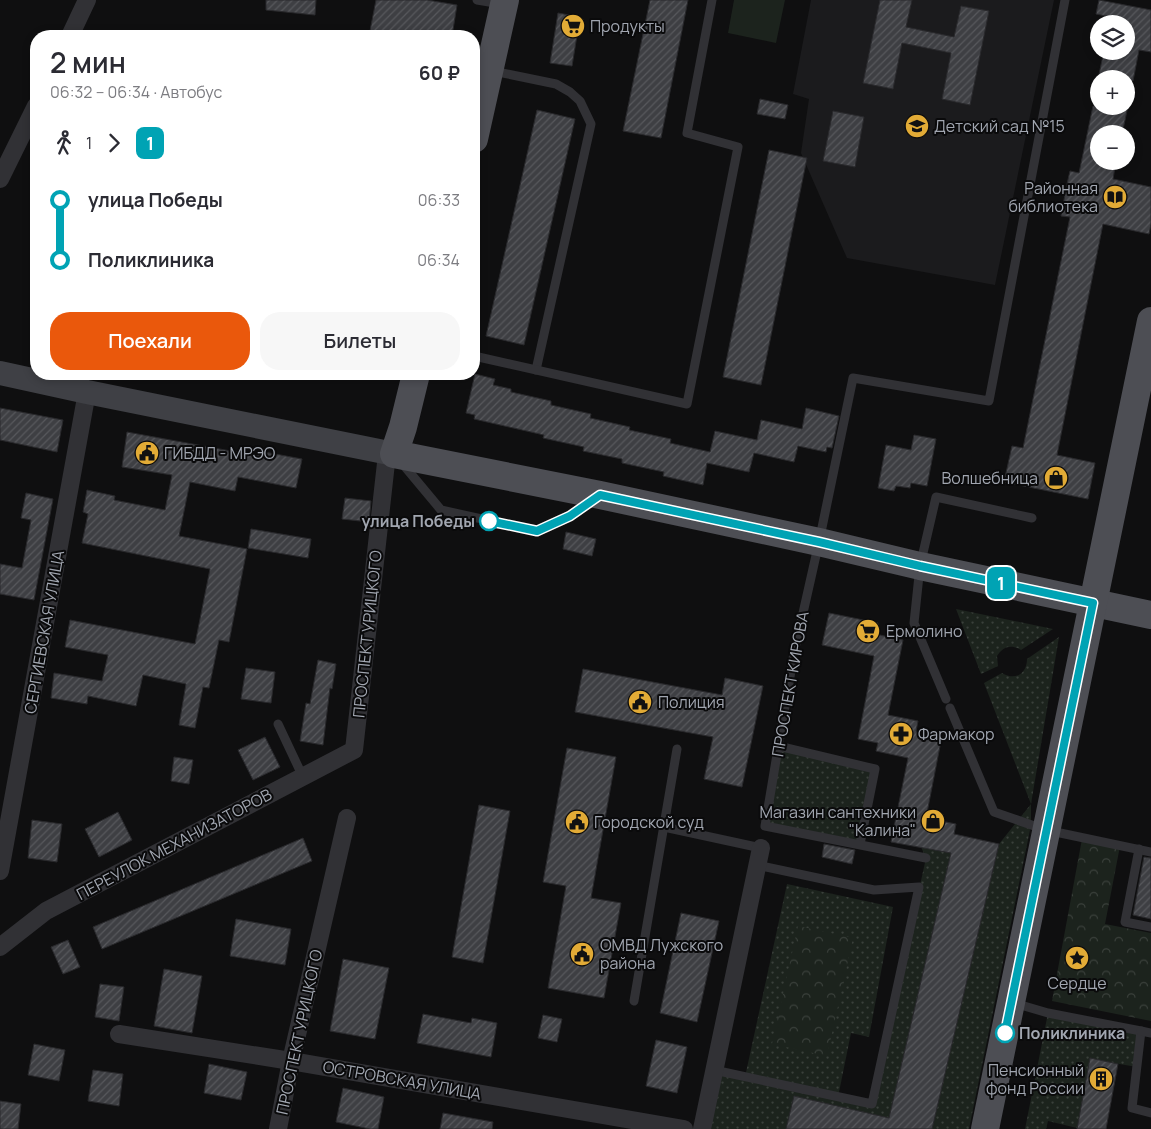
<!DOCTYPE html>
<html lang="ru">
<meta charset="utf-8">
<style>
body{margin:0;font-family:Manrope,sans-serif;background:#f7f7f7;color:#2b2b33;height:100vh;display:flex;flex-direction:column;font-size:19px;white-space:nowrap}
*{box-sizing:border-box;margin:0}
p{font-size:16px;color:#7c7c81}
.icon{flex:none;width:28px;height:28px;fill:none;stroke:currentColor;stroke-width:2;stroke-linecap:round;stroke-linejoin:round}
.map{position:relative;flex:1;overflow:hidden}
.panel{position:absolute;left:30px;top:30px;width:450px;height:350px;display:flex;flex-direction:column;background:#fff;border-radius:20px;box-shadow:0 2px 8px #0003}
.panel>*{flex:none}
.badge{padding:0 10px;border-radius:8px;font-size:18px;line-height:32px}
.controls{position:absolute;left:1090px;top:15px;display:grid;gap:10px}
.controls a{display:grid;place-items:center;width:45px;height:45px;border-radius:50%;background:#fff;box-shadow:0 2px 8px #0003;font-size:25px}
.map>.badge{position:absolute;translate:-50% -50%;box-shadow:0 0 0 2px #fff}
.legs{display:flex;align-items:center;gap:8px;height:55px;padding:0 20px;font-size:16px}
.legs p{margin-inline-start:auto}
.head{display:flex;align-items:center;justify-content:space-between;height:85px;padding:0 20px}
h1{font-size:28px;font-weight:600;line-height:38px}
.action{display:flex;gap:10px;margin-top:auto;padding:10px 20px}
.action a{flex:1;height:58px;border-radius:20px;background:#ea580c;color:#fff;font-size:20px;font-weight:600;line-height:58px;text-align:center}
.action a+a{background:#f7f7f7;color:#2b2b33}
ul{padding:0 20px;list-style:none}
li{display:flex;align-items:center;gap:18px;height:60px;font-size:19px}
li i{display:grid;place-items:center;width:8px;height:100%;margin:0 6px;background:currentColor}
li i::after{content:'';width:12px;height:12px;margin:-6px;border:4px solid;border-radius:50%;background:#fff}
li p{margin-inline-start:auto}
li:first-child i{background:linear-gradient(#0000 50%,currentColor 0)}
li:last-child i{background:linear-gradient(currentColor 50%,#0000 0)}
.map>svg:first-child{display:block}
.built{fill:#1b1b1d}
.grass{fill:url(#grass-dots)}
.park{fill:url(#park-crowns)}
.pitch{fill:#1c231d}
.building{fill:url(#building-hatch);stroke:#29292c}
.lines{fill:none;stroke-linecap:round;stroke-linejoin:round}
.lane{stroke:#313135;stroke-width:9}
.street{stroke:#313135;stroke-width:18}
.secondary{stroke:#3f4045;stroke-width:24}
.primary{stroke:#4d4e54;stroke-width:28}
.line-1-casing{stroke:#fff;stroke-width:11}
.line-1{stroke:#00a3b4;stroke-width:8}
.stop-1-dot{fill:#fff;stroke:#00a3b4;stroke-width:2.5}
.labels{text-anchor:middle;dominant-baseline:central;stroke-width:4;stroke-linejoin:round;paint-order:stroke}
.poi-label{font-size:16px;fill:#a1a6b0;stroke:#0a0a0b;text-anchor:start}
.stop-label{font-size:16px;font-weight:bold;fill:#a1a6b0;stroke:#0a0a0b;text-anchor:end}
.street-label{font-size:16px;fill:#a1a6b0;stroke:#0a0a0b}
</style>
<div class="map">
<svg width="1151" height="1129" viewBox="0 0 1151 1129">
<defs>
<pattern id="grass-dots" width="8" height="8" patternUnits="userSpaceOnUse" patternTransform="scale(1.25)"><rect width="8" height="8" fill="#1c231d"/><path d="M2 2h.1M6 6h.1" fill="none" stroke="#3a403b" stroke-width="1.8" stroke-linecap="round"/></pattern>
<pattern id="park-crowns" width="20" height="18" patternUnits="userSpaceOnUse" patternTransform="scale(1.25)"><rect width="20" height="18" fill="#1c231d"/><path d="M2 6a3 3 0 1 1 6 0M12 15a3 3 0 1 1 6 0" fill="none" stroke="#3a403b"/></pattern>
<pattern id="building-hatch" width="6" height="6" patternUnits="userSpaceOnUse" patternTransform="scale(1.25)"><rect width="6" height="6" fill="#3e3f43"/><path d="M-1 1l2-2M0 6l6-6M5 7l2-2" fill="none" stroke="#57585c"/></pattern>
</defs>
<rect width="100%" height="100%" fill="#0f0f10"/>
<polygon class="built" points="811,0 1054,0 995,285 847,258 801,153 809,99 793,94"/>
<g class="grass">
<path d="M956,609L1053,629L1021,650C1012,644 1003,646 997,656L998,666L981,674Z"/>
<path d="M1059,637L1031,804V825L969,1129H932L999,844L1031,804L984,683L1002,673C1015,681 1027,674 1027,659Z"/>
<polygon points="778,746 875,769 860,844 765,826"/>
<polygon points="921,847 951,853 889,1118 794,1096 786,1129 712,1129 702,1127 714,1070 745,1077 787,884 893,907 869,1037 851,1033 838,1097 872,1104 926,858"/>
<polygon points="1048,1013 1141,1031 1137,1067 1090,1059 1077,1128 1048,1121 1046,1129 1025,1129"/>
</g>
<g class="park">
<polygon points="1082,839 1120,846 1105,924 1151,933 1151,1021 1052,1001"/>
<polygon points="798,926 853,938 827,1056 772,1044"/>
</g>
<polygon class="pitch" points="734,0 785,0 776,43 728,33"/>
<g class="building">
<polygon points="266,0 316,0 315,15 266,10"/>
<polygon points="376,0 427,0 457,5 452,36 369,36"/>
<polygon points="650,0 688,0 661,138 623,131"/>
<polygon points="880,0 912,0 906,27 954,37 961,6 989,11 970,105 942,99 951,53 902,43 893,89 863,83"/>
<polygon points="1099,0 1151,10 1151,52 1139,50 1133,81 1126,80 1126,79 1098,79 1104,51 1126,51 1126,20 1096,14"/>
<polygon points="558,13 580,17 572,66 550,63"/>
<polygon points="760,99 788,105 785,119 757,114"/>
<polygon points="1093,106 1128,106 1122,134 1099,134 1099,161 1116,161 1113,179 1151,187 1151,224 1149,234 1103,224 1057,455 1095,463 1088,499 1004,482 1012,446 1023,448 1070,217 1061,216 1067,184 1070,171 1079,173"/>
<polygon points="537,110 575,119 524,345 486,336"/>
<polygon points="833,111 864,117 855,167 823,161"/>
<polygon points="769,150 807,158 761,385 723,377"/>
<polygon points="475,374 495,379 493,385 511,389 511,392 551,401 551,405 591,414 590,418 630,427 629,430 671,439 670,443 710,452 715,431 757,440 761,420 802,429 806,408 839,416 832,448 827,447 826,452 798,446 794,462 754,453 749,472 707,463 703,485 663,476 664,472 622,463 622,459 583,451 584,447 543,438 544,435 474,419 475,415 466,413"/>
<polygon points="0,408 63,420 57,452 0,440"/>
<polygon points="127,432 258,456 259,451 302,459 296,488 238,477 235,491 190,482 179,536 247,549 229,642 219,640 209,688 203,687 195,728 179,725 186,684 143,675 136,706 88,696 87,704 51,698 54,673 102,681 108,655 65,647 70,620 195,644 210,569 82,543 88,514 83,512 87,490 115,496 114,500 165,510 172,475 122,467"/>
<polygon points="914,435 936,439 927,486 911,483 910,488 896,486 894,491 878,488 886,445 911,450"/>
<polygon points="26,493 53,499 34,600 0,594 0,564 22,568 31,520 21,518"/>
<polygon points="345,498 371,501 369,522 342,519"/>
<polygon points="251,529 311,539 308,558 248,548"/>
<polygon points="566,532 596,539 592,556 563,549"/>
<polygon points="829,613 878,623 875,634 903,640 888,715 918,721 916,731 942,736 926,818 956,824 954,834 999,844 932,1129 786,1129 794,1096 889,1118 951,853 891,842 908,758 876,751 878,743 858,739 874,656 822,645"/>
<polygon points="318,660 336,664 332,689 330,688 323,745 300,741 306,703 310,704"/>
<polygon points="246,668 275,672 271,703 241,699"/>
<polygon points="583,669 722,695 725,678 763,686 742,787 704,779 713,737 575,712"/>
<polygon points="265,737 280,767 253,780 238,750"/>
<polygon points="567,748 616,757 591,898 621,903 604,998 548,988 566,886 543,882"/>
<polygon points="174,757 193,760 189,784 171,781"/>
<polygon points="479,805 510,811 483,963 452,957"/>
<polygon points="118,812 132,840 99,857 85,829"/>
<polygon points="32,820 62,824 57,862 28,858"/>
<polygon points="303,838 312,861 102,949 93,927"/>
<polygon points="824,844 855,850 852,864 822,857"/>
<polygon points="1144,857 1151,858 1151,919 1133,915"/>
<polygon points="681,913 719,921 697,1022 660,1013"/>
<polygon points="236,919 291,929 285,965 230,956"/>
<polygon points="68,940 80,967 63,974 51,947"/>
<polygon points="343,959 389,968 375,1039 330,1031"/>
<polygon points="164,969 202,976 192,1033 154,1026"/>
<polygon points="100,984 124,987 119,1021 95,1017"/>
<polygon points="423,1014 471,1023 472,1018 497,1023 491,1057 417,1043"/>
<polygon points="543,1015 562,1019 557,1042 538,1038"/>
<polygon points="656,1040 687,1047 677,1093 646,1086"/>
<polygon points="34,1044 65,1050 59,1081 28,1075"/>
<polygon points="1090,1058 1118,1064 1106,1129 1077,1129"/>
<polygon points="209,1064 247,1072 241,1100 204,1093"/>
<polygon points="93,1070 123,1074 119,1106 88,1101"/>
<polygon points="343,1088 384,1097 378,1129 370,1129 336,1122"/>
<polygon points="0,1101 21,1104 18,1129 0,1129"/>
<polygon points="443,1113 493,1122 492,1129 440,1129"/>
</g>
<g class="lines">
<g class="lane">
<polyline points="477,0 501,4"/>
<polyline points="493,71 556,84 570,92 580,101 591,124 536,370"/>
<polyline points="474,356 687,404 738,147 687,133 712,0"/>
<polyline points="401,462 441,510 537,531 570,516 594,499"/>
<polyline points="946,699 914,623 920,566 936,497 1032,518"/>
<polyline points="950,708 994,812 1046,830 1151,852"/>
<polyline points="278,724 303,777"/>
<polyline points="778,746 875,769 860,844"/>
<polyline points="664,827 761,848"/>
<polyline points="1139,849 1125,922 1151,927"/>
<polyline points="926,858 765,826 794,653 819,542 853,378 989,401 1065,0"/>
<polyline points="634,1001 677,749"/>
<polyline points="1014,1003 1048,1013 1141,1031 1132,1108 1151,1113"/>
<polyline points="1141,1031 1151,1033"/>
<polyline points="714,1070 872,1104 919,887 874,890 757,865"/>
</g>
<g class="street">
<polyline points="70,36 87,0"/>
<polyline points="0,179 36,106"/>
<polyline points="0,871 87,392"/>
<polyline points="0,947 46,911 354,750 386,463 394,454"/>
<polyline points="119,1034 291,1061 684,1129"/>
<polyline points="278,1129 291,1061 347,818"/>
<polyline points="702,1129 761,848"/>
</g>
<polyline class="secondary" points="0,373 87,392 394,454"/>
<g class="primary">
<polyline points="474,139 505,0"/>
<polyline points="416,374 403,427 394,454 600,495 819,542 920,566 1151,615"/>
<polyline points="985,1129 1151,321"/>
</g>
</g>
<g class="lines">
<g class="line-1-casing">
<polyline id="line-1" points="489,521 537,531 570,516 600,495 819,542 920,566 1093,603 1005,1033"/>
</g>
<use href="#line-1" class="line-1"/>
</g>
<defs>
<g id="supermarket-disc" transform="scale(1.25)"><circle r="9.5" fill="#e2ab36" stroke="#0a0a0b"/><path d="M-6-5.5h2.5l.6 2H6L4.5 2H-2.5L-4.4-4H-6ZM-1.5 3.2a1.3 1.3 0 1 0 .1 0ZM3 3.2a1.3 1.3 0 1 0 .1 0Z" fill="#111"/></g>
<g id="school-disc" transform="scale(1.25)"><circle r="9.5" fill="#e2ab36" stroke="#0a0a0b"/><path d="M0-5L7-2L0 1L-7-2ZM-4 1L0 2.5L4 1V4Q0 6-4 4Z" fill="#111"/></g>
<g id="library-disc" transform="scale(1.25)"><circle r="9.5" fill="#e2ab36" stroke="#0a0a0b"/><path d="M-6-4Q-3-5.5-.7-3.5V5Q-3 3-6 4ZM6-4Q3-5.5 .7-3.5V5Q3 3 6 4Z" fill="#111"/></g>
<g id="civic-disc" transform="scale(1.25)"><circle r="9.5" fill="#e2ab36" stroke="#0a0a0b"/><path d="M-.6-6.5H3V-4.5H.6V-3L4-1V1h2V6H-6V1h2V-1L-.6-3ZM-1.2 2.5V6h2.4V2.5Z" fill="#111"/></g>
<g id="shop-disc" transform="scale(1.25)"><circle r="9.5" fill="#e2ab36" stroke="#0a0a0b"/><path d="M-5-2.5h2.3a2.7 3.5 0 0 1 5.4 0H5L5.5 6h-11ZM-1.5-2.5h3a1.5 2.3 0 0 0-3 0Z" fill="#111"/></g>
<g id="pharmacy-disc" transform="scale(1.25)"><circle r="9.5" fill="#e2ab36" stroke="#0a0a0b"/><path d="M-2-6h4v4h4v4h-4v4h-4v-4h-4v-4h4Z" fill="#111"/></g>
<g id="sight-disc" transform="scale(1.25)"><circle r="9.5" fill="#e2ab36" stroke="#0a0a0b"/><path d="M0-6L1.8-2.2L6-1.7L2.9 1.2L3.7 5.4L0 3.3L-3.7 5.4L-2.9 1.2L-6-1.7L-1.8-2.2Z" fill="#111"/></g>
<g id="building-disc" transform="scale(1.25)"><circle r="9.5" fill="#e2ab36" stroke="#0a0a0b"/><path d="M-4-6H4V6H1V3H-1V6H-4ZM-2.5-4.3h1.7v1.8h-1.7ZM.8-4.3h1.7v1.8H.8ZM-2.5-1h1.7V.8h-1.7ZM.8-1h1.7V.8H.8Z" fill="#111"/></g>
</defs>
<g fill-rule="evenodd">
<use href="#supermarket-disc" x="573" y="26"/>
<use href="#school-disc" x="917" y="126"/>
<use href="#library-disc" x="1115" y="197"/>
<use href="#civic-disc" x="147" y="453"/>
<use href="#shop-disc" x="1056" y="478"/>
<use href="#supermarket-disc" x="868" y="631"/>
<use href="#civic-disc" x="640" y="702"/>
<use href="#pharmacy-disc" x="901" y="734"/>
<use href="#shop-disc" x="933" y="821"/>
<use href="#civic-disc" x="577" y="822"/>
<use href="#civic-disc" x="582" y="954"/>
<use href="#sight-disc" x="1077" y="958"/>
<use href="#building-disc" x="1101" y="1079"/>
</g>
<g class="stop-1-dot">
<circle cx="489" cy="521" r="9"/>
<circle cx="1005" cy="1033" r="9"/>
</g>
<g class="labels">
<g class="poi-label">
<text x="590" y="26">Продукты</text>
<text x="934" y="126">Детский сад №15</text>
<text x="1098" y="188" text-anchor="end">Районная<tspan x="1098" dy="18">библиотека</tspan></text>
<text x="164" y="453">ГИБДД - МРЭО</text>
<text x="1038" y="478" text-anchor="end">Волшебница</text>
<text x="886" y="631">Ермолино</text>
<text x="658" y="702">Полиция</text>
<text x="918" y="734">Фармакор</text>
<text x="916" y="812" text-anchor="end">Магазин сантехники<tspan x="916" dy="18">"Калина"</tspan></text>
<text x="594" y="822">Городской суд</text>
<text x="600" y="945">ОМВД Лужского<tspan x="600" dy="18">района</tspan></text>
<text x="1077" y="983" text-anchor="middle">Сердце</text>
<text x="1084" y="1070" text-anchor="end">Пенсионный<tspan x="1084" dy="18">фонд России</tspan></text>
</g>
<g class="stop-label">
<text x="475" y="521">улица Победы</text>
<text x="1019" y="1033" text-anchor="start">Поликлиника</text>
</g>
<g class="street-label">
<text transform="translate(44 632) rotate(-80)">СЕРГИЕВСКАЯ УЛИЦА</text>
<text transform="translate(367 634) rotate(-84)">ПРОСПЕКТ УРИЦКОГО</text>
<text transform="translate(790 684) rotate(-80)">ПРОСПЕКТ КИРОВА</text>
<text transform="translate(174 844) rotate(-28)">ПЕРЕУЛОК МЕХАНИЗАТОРОВ</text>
<text transform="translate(299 1032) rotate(-78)">ПРОСПЕКТ УРИЦКОГО</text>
<text transform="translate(402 1080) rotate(10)">ОСТРОВСКАЯ УЛИЦА</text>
</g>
</g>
</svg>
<div class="controls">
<a><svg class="icon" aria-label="layers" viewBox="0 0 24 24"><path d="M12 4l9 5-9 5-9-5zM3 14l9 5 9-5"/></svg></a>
<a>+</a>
<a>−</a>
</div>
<b class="badge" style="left:1001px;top:583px;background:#00a3b4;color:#fff">1</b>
<section class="panel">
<div class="head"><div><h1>2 мин</h1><p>06:32 – 06:34 · Автобус</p></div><b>60 ₽</b></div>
<div class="legs"><svg class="icon" aria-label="walk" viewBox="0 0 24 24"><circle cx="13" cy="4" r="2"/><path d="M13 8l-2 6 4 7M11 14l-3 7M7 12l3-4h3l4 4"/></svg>1<svg class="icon" aria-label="forward" viewBox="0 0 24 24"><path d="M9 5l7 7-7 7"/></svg><b class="badge" style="background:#00a3b4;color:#fff">1</b></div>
<ul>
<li><i style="color:#00a3b4"></i><b>улица Победы</b><p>06:33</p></li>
<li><i style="color:#00a3b4"></i><b>Поликлиника</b><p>06:34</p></li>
</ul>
<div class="action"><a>Поехали</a><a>Билеты</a></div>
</section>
</div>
